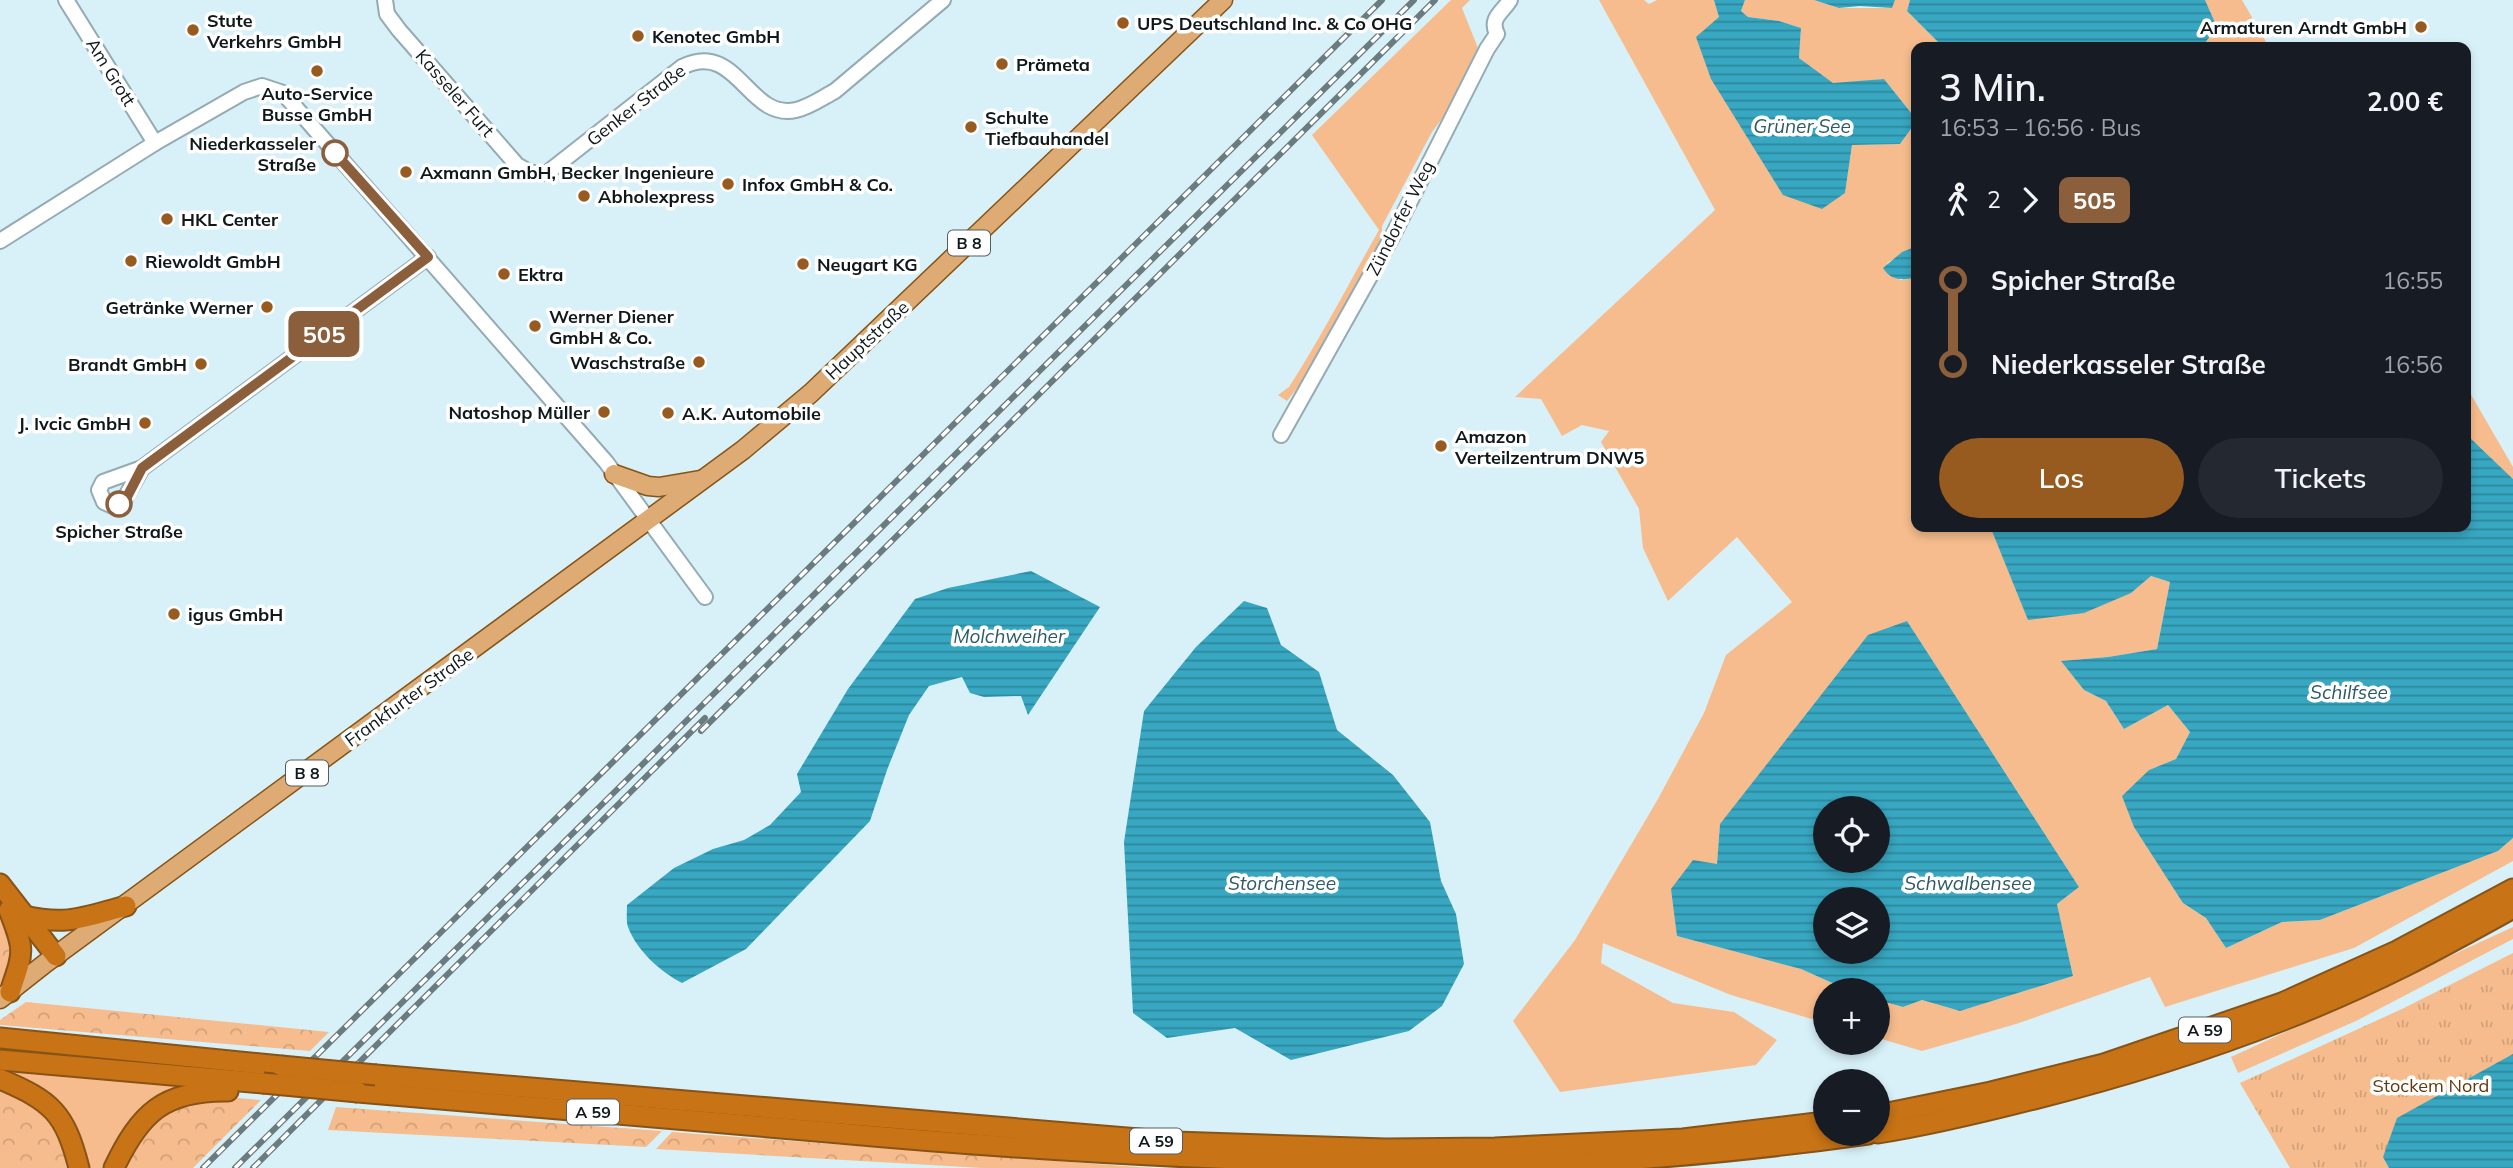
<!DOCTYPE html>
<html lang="de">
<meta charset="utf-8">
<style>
body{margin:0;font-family:Mulish,sans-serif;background:#242831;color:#f1f3f6;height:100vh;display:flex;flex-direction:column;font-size:26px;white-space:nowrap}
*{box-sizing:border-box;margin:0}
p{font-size:23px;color:#9ea1a6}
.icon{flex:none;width:38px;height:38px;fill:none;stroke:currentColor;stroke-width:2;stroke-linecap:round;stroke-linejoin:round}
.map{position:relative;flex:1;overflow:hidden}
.details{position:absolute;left:1911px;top:42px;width:560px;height:490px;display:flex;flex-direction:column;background:#171b24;border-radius:14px;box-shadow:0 4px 10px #0003}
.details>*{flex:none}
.badge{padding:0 14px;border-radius:10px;font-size:24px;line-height:46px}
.controls{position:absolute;left:1813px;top:796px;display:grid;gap:14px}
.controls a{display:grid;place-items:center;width:77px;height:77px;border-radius:50%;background:#171b24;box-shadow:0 4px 10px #0003;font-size:35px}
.map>.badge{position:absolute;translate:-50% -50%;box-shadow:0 0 0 4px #fff}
.legs{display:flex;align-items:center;gap:10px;height:77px;padding:0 28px;font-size:23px}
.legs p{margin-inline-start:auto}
.summary{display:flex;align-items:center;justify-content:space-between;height:119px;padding:0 28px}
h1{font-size:38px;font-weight:600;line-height:52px}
.button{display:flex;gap:14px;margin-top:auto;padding:14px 28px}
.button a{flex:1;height:80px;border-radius:42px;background:#985b1f;color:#fff;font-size:28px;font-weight:600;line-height:80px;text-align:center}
.button a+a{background:#242831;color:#f1f3f6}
ul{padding:0 28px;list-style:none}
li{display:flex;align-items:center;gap:24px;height:84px;font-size:26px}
li i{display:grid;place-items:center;width:10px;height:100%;margin:0 9px;background:currentColor}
li i::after{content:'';width:18px;height:18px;margin:-9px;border:5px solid;border-radius:50%;background:#171b24}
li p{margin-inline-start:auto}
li:first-child i{background:linear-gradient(#0000 50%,currentColor 0)}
li:last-child i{background:linear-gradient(currentColor 50%,#0000 0)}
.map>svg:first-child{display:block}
.grass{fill:#f6bc8d}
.forest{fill:url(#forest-crowns)}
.park{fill:url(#park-tufts)}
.water{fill:url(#water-rules);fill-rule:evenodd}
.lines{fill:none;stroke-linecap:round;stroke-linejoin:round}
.minor-casing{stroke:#93abb1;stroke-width:18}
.major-casing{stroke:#875317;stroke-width:21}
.highway-casing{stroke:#875317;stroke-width:23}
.minor{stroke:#fff;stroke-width:14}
.major{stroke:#ddab73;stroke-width:18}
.highway{stroke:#c77316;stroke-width:19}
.rail-casing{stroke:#6b7c80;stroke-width:6}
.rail{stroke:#fff;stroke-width:3.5;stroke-dasharray:10;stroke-linecap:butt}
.highway-bridge-casing{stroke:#875317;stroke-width:23;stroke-linecap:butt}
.highway-bridge{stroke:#c77316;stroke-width:19}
.line-1-casing{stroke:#fff;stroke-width:16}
.line-1{stroke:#8b5e3c;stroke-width:10}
.poi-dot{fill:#985b1f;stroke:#fff;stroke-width:2.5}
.stop-1-dot{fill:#fff;stroke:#8b5e3c;stroke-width:3.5}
.labels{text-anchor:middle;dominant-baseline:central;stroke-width:7;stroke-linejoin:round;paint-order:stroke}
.shield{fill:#fff;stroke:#575d5f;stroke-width:2}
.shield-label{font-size:16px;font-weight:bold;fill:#0f181a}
.poi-label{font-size:18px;font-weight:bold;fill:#0f181a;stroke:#fff;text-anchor:start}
.street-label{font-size:18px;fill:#0f181a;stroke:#fff}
.stop-label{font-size:18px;font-weight:bold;fill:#0f181a;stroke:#fff;text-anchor:end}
.park-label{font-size:18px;fill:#62380d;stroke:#fff}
.water-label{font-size:19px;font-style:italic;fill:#2c5a66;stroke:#fff}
</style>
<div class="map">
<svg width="2513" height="1168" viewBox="0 0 2513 1168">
<defs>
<pattern id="forest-crowns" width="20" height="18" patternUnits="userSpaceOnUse" patternTransform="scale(1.75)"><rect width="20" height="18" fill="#f6bc8d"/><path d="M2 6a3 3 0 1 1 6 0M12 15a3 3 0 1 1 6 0" fill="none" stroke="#d2a179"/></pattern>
<pattern id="park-tufts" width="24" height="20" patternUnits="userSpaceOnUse" patternTransform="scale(1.75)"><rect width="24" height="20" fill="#f6bc8d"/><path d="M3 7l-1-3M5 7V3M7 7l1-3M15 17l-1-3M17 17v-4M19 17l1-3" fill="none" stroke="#d2a179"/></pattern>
<pattern id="water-rules" width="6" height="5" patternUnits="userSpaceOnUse" patternTransform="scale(1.75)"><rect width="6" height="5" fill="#38a7c1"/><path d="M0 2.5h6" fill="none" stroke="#2e879c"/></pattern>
</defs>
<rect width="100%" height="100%" fill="#d8f1f8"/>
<g class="grass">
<path d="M1451,0H1470L1462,8L1478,48L1447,112L1432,132L1382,226V239C1353,294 1326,353 1287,401L1278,395L1289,387C1322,336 1349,283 1379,230L1312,135Z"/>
<polygon points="1599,0 1644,0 1649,4 1657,0 1715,0 1719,17 1845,193 1852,145 1900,144 1916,122 1916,243 1915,247 1887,263 1900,280 1916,278 1916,324 1912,372 1916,373 1916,527 1995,527 1992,531 2131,593 2151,576 2170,582 2157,649 2108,657 2062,661 2084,690 2106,701 2124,729 2168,705 2190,732 2176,759 2149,770 2183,903 2206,918 2226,948 2282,922 2320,920 2498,851 2513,838 2513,861 2354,948 2165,1007 2150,977 2016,1024 1922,1051 1878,1038 1878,1000 1903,1007 1922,1000 1960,1011 2073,976 2057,904 2079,887 1907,621 1720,824 1717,865 1677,936 1801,969 1848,990 1825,990 1825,1023 1731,995 1603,943 1601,963 1673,1003 1734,1012 1777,1040 1756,1065 1560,1092 1513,1021 1575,940 1658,799 1704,713 1726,655 1792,602 1737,537 1668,601 1643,548 1639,509 1601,442 1609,431 1582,425 1562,436 1541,399 1515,397 1715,210"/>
<polygon points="1745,0 1814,0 1839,8 1891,8 1895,0 1910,0 1907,11 1943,47 1916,47 1916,119 1884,79 1833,84 1799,58 1801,28 1779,21 1748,17 1741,11"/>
<polygon points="2205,0 2242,0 2269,47 2202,47 2217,27"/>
<polygon points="2466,386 2513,467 2513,479 2466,434"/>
<polygon points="2513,927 2513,939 2356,1021 2238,1073 2231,1057"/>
<polygon points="20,1072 191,1087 111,1168 85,1168 4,1074"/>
</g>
<g class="forest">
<polygon points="0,908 15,935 6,980 0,986"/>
<polygon points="26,1002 329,1032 310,1051 0,1025 0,1020"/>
<polygon points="0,1086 15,1092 51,1117 73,1168 0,1168"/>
<polygon points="225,1097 261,1100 193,1168 124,1168 140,1136 172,1107"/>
<polygon points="336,1107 662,1131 646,1147 328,1130"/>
<polygon points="672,1132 1137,1167 1154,1168 982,1168 656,1149"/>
</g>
<polygon class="park" points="2513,953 2513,1168 2290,1168 2240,1083 2404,1008"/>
<g class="water">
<polygon points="1714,0 1745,0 1741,11 1748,17 1779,21 1801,28 1799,58 1833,83 1884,79 1916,119 1916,122 1900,144 1852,145 1845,193 1822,209 1783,195 1711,79 1696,37 1719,17"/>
<polygon points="1814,0 1895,0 1892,8 1860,6 1839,8"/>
<polygon points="1910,0 2205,0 2217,27 2202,47 2099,47 2096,42 2085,47 1943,47 1907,11"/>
<path d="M1916,243V278C1903,280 1891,281 1883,268L1902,252L1915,247Z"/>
<polygon points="2466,434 2513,479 2513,838 2498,851 2320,920 2282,922 2226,948 2206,918 2183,903 2134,827 2122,796 2149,770 2176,759 2190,732 2168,705 2124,729 2106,701 2084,690 2061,661 2108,657 2157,649 2170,582 2151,576 2131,593 2084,613 2028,620 1992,531 1996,527 2466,527"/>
<path d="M1031,571L1100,607L1028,715L1021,696L984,697L970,693L962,677L929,686L909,715L887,770L870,821L746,949L682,983C661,972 637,951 628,927C626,921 627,912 627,905L674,868L713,849L744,840L770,825L801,792L797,774L848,689L915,599L948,588Z"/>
<polygon points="1244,601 1267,608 1281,645 1319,672 1337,730 1393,775 1430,822 1441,881 1456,914 1464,964 1442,1006 1409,1031 1291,1060 1235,1028 1167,1038 1133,1013 1124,842 1144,711 1196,647"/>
<path d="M1907,621L2079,887L2057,904L2073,976L1960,1011L1922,1000L1903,1007L1878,1000V990H1848L1801,969L1677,936L1671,889L1693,860L1717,864L1720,824L1868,635ZM1825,808H1878V861H1825ZM1825,900H1878V952H1825Z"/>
<polygon points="2513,1054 2513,1168 2389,1168 2383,1157 2397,1118"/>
</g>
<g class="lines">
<g class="minor-casing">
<g id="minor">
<polyline points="66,0 155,143"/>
<path d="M385,0L387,14L399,30L517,165L531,173H547L682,67C737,39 748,121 796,110C810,107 822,98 835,91L943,0"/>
<polyline points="0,241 155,143 244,92 262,86 283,93 606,462 705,597"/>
<path d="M1281,435L1392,237L1487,49L1497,34C1489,18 1503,12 1510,0"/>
<polyline points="142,468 124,500 113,506 104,502 99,490 103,482 142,468 428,257"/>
</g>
</g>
<g class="major-casing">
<g id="major">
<polyline points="614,474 648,486 659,487 700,480"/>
<polyline points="0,999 47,962 743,450 811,393 1223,0"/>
</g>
</g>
<g class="highway-casing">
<g id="highway">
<polyline points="0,884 56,956"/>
<path d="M9,910C25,951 24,951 10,992"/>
<path d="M24,916C68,926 84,917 126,906"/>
<polyline points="0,1038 281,1066"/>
<polyline points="0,1060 263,1083"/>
<polyline points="376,1075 1175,1142 1386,1149 1495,1148 1683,1139 1825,1122"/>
<path d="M0,1079C52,1101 65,1113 79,1168"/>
<path d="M358,1092C515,1106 672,1118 828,1132C1080,1155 1335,1168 1588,1162C1681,1157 1775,1147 1868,1134"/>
<polyline points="1878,1115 1991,1092 2104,1064 2282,1003 2397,951 2513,889"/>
<path d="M1878,1133C1930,1125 1983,1112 2034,1099C2161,1067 2287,1025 2405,966C2441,948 2477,928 2513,908"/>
<path d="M114,1168C140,1113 164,1090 228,1091"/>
</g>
</g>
<use href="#minor" class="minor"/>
<use href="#major" class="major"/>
<use href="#highway" class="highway"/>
<g class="rail-casing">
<g id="rail">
<polyline points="701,731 1435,0"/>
<polyline points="203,1168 1382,0"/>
<polyline points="235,1168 1414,0"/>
<polyline points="253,1168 705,718"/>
</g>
</g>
<use href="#rail" class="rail"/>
<g class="highway-bridge-casing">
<g id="highway-bridge">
<polyline points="281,1066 376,1075"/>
<polyline points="263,1083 358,1092"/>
</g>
</g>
<use href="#highway-bridge" class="highway-bridge"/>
</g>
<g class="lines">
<g class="line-1-casing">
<polyline id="line-1" points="119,504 128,495 142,468 428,257 335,153"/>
</g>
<use href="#line-1" class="line-1"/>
</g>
<g class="poi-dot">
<circle cx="1123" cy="23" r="7"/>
<circle cx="2421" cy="27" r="7"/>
<circle cx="193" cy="30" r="7"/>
<circle cx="638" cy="36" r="7"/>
<circle cx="1002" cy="64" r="7"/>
<circle cx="317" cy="71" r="7"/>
<circle cx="971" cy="127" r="7"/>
<circle cx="406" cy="172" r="7"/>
<circle cx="728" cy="184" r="7"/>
<circle cx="584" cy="196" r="7"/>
<circle cx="167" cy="219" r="7"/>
<circle cx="131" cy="261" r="7"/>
<circle cx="803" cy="264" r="7"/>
<circle cx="504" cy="274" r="7"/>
<circle cx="267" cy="307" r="7"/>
<circle cx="535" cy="326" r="7"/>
<circle cx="699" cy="362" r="7"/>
<circle cx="201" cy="364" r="7"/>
<circle cx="604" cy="412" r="7"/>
<circle cx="668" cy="413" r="7"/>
<circle cx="145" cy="423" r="7"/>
<circle cx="1441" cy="446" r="7"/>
<circle cx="174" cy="614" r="7"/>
</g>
<g class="stop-1-dot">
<circle cx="335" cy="153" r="12"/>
<circle cx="119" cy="504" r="12"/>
</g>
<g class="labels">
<g class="shield">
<rect x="948" y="230.5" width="42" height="25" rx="5"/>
<rect x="286" y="760.5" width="42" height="25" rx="5"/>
<rect x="2179" y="1017.5" width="52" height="25" rx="5"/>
<rect x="567" y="1099.5" width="52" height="25" rx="5"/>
<rect x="1130" y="1128.5" width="52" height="25" rx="5"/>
</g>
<g class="shield-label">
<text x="969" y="243">B 8</text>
<text x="307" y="773">B 8</text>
<text x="2205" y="1030">A 59</text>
<text x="593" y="1112">A 59</text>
<text x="1156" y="1141">A 59</text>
</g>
<g class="poi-label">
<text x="207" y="20">Stute<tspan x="207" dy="21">Verkehrs GmbH</tspan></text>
<text x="1137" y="23">UPS Deutschland Inc. &amp; Co OHG</text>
<text x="2407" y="27" text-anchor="end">Armaturen Arndt GmbH</text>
<text x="652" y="36">Kenotec GmbH</text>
<text x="1016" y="64">Prämeta</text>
<text x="317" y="93" text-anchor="middle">Auto-Service<tspan x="317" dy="21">Busse GmbH</tspan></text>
<text x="985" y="117">Schulte<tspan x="985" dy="21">Tiefbauhandel</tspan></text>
<text x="420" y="172">Axmann GmbH, Becker Ingenieure</text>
<text x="742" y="184">Infox GmbH &amp; Co.</text>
<text x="598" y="196">Abholexpress</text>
<text x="181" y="219">HKL Center</text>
<text x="145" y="261">Riewoldt GmbH</text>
<text x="817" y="264">Neugart KG</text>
<text x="518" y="274">Ektra</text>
<text x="253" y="307" text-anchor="end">Getränke Werner</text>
<text x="549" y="316">Werner Diener<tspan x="549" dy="21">GmbH &amp; Co.</tspan></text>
<text x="685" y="362" text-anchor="end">Waschstraße</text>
<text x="187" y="364" text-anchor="end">Brandt GmbH</text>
<text x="590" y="412" text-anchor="end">Natoshop Müller</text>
<text x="682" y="413">A.K. Automobile</text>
<text x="131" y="423" text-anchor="end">J. Ivcic GmbH</text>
<text x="1455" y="436">Amazon<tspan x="1455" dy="21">Verteilzentrum DNW5</tspan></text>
<text x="188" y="614">igus GmbH</text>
</g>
<g class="street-label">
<text transform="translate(111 72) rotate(58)">Am Grott</text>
<text transform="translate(455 93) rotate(49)">Kasseler Furt</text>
<text transform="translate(636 105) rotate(-38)">Genker Straße</text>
<text transform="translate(1400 218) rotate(-63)">Zündorfer Weg</text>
<text transform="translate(867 340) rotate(-43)">Hauptstraße</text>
<text transform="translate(409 697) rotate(-36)">Frankfurter Straße</text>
</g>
<g class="stop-label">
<text x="316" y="143">Niederkasseler<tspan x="316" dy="21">Straße</tspan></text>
<text x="119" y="531" text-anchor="middle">Spicher Straße</text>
</g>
<g class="park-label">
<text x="2431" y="1085">Stockem Nord</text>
</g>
<g class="water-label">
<text x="1802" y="126">Grüner See</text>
<text x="1009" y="636">Molchweiher</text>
<text x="2349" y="692">Schilfsee</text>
<text x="1282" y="883">Storchensee</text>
<text x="1968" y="883">Schwalbensee</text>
</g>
</g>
</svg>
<div class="controls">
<a><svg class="icon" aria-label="locate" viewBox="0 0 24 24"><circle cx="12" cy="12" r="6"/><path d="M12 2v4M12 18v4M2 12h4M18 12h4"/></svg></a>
<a><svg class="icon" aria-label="layers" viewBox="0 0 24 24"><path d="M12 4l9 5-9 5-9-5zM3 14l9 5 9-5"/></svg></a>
<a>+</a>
<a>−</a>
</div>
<b class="badge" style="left:324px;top:334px;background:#8b5e3c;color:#fff">505</b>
<section class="details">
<div class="summary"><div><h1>3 Min.</h1><p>16:53 – 16:56 · Bus</p></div><b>2.00 €</b></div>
<div class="legs"><svg class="icon" aria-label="walk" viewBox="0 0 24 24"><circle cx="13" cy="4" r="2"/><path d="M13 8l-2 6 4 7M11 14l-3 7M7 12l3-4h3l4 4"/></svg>2<svg class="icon" aria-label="forward" viewBox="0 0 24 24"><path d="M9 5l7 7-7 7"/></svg><b class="badge" style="background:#8b5e3c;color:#fff">505</b></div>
<ul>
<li><i style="color:#8b5e3c"></i><b>Spicher Straße</b><p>16:55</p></li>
<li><i style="color:#8b5e3c"></i><b>Niederkasseler Straße</b><p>16:56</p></li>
</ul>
<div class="button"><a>Los</a><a>Tickets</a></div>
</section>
</div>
